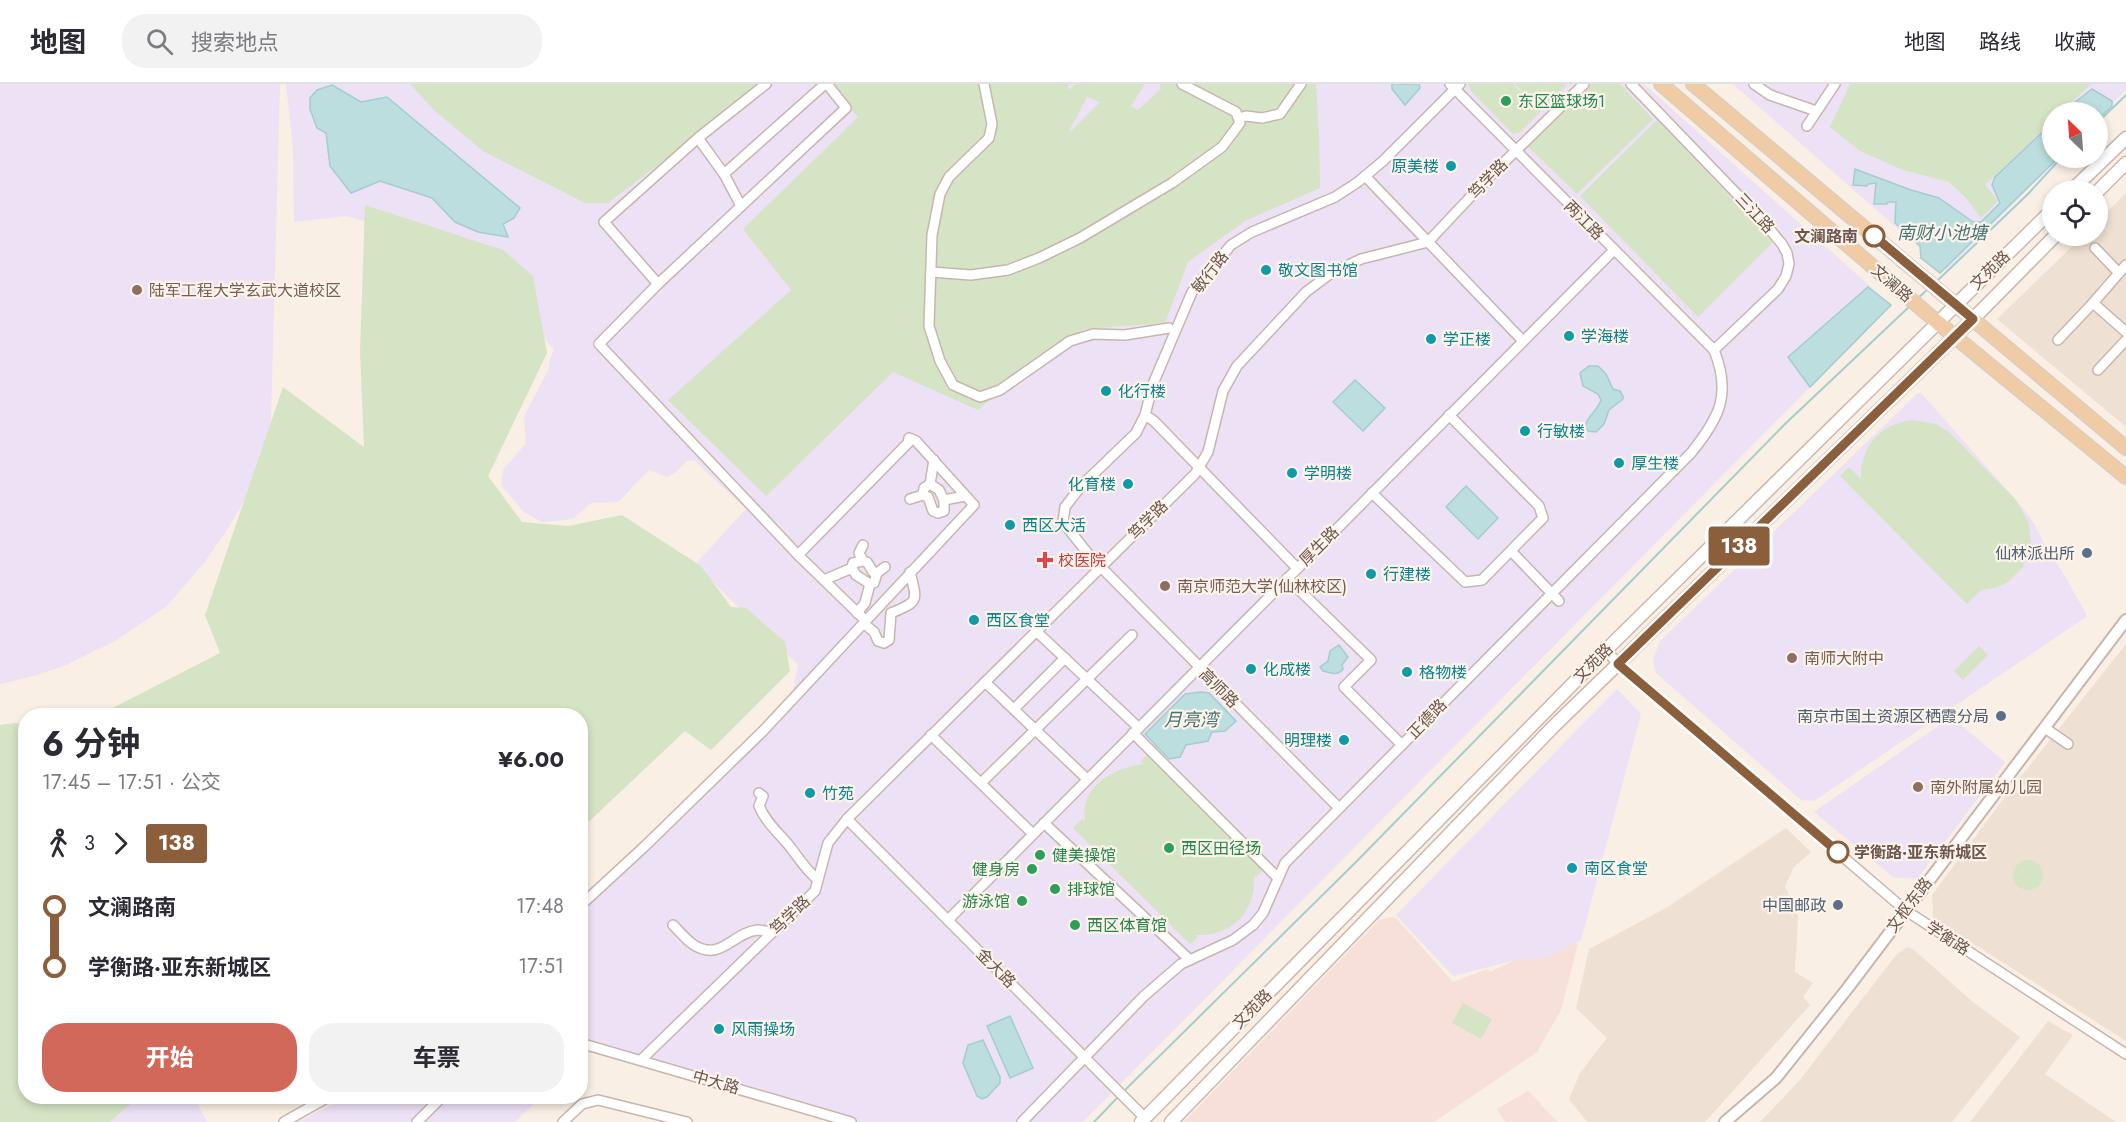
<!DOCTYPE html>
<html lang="zh">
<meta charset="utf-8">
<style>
body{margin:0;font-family:Jost,"Noto Sans SC",sans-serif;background:#f2f2f3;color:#2b2b33;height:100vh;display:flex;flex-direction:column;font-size:22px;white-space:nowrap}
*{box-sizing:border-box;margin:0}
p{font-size:20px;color:#7c7c81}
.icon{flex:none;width:33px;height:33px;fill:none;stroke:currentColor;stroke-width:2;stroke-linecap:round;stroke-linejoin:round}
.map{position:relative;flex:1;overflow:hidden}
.sheet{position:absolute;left:18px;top:624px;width:570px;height:396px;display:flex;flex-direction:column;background:#fff;border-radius:24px;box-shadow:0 3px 9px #0003}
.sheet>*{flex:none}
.badge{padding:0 12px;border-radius:4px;font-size:21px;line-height:39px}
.needle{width:39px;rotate:335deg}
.buttons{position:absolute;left:2042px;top:18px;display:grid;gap:12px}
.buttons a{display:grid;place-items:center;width:66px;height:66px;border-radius:50%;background:#fff;box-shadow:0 3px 9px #0003;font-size:30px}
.map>.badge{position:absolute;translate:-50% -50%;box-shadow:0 0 0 3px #fff}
.legs{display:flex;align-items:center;gap:9px;height:66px;padding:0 24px;font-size:20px}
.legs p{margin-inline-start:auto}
.overview{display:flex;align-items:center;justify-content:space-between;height:102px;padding:0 24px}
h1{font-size:33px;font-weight:700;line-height:45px}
.button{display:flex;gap:12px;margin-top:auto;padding:12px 24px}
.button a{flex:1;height:69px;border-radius:24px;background:#d2685a;color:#fff;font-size:24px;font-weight:700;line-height:69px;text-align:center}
.button a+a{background:#f2f2f3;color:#2b2b33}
ul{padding:0 24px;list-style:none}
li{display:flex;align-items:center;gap:21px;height:60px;font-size:22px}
li i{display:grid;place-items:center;width:9px;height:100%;margin:0 8px;background:currentColor}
li i::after{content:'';width:15px;height:15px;margin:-8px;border:4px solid;border-radius:50%;background:#fff}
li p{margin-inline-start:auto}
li:first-child i{background:linear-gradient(#0000 50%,currentColor 0)}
li:last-child i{background:linear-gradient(currentColor 50%,#0000 0)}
header{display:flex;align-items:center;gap:36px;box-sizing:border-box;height:84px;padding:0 30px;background:#fff;border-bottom:2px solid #e1e1e2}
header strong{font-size:28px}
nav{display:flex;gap:33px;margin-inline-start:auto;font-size:21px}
.search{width:420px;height:54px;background:#f2f2f3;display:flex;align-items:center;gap:15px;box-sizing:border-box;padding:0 21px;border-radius:24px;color:#7c7c81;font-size:22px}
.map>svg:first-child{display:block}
.residential{fill:#efe0d4}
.commercial{fill:#f7dfda}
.education{fill:#ece1f5}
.green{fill:#d5e4c5;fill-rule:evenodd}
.water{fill:#bcdedf;stroke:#a4cdcf;stroke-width:1.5}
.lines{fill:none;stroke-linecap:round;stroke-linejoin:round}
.stream{stroke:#a4cdcf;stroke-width:2}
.minor-casing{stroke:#c8b6ad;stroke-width:12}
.tertiary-casing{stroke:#c8b6ad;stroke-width:14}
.secondary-casing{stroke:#cdb8ad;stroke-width:15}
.primary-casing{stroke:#d3ccca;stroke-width:16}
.minor{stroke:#fff;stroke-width:9}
.tertiary{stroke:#fff;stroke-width:10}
.secondary{stroke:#fff;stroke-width:12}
.primary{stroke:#efcca5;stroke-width:14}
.line-1-casing{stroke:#fff;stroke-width:14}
.line-1{stroke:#8b5e3c;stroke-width:9}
.leisure-dot{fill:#2e9e5b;stroke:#fcf3ea;stroke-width:2}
.culture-dot{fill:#0f9aa8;stroke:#fcf3ea;stroke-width:2}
.stop-1-dot{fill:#fff;stroke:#8b5e3c;stroke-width:3}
.education-dot{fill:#8d6e63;stroke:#fcf3ea;stroke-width:2}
.service-dot{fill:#5c6f8a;stroke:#fcf3ea;stroke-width:2}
.health-dot{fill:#e0444e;stroke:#fcf3ea;stroke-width:2}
.labels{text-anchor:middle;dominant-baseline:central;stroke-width:4.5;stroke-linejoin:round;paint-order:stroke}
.leisure-label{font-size:16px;fill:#27864d;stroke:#fcf3ea;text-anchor:start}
.culture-label{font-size:16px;fill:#0d838f;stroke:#fcf3ea;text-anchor:start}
.street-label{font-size:16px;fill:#6d564e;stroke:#fcf3ea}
.stop-label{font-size:16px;font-weight:bold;fill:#6d564e;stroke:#fcf3ea;text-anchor:end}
.education-label{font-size:16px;fill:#785e54;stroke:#fcf3ea;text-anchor:start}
.service-label{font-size:16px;fill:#4e5e75;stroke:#fcf3ea;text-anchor:end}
.health-label{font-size:16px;fill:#be3a42;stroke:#fcf3ea;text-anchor:start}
.water-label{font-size:18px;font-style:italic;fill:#477577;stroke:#fcf3ea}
</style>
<header>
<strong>地图</strong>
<div class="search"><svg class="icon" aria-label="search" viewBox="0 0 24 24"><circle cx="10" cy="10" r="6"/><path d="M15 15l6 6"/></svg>搜索地点</div>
<nav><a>地图</a><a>路线</a><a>收藏</a></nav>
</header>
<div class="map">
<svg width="2126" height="1038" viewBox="0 0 2126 1038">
<rect width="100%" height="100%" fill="#f9efe4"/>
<g class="residential">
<polygon points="2126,109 2126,343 1997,235 2083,152 2097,152 2097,138"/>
<polygon points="2126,560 2126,957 1933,834 1932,811 2004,714"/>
<polygon points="1786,744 1811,768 1794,783 1785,802 1798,832 1795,888 1813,899 1803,913 1810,921 1705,1038 1587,1038 1569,1015 1580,989 1607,954 1576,924 1589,865 1666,824"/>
<polygon points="1907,863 1914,866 1973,918 2020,953 1952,1038 1760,1038 1799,997 1896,871"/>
<polygon points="2048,937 2073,951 2045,990 2116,1038 1970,1038"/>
</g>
<g class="commercial">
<polygon points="1391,833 1396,834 1453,898 1488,885 1490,888 1515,876 1547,873 1575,859 1578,860 1561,926 1537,968 1434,1038 1184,1038 1379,836"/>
<polygon points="1528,1007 1529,1007 1557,1038 1505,1038 1497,1025"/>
</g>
<g class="education">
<polygon points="0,0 280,0 270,373 227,446 204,479 167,522 115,557 66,581 37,591 0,600"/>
<polygon points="286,0 1644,0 1891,221 1083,1038 841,1038 590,968 581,974 581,824 791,615 798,581 695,481 746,425 694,376 687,377 675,389 667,393 649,386 618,418 591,419 573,435 542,438 524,428 501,401 503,386 526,359 524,332 548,287 550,275 554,265 490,194 473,169 346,132 294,138 293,64"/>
<polygon points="1733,0 2126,0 2126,6 2097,35 2097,28 2052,28 2052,74 2059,74 1946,187"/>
<polygon points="1918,309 1921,309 2023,424 2035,441 2045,462 2065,492 2086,530 2086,533 1814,717 1801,716 1656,589 1653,576 1660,557"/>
<polygon points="1617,605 1641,630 1581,856 1547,873 1516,876 1453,892 1396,831"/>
<polygon points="1951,633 2005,678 1917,795 1893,793 1814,728"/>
<polygon points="130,1012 194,1013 207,1038 103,1038"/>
<polygon points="347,1013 541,1013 515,1038 297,1038"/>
</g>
<g class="green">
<polygon points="410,0 764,0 608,119 585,119 483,67 434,26"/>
<path d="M826,0H1068L1069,6L1075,0H1145L1131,22L1138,26L1161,5L1159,0H1316L1319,49L1320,104L1245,137L1188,178L1165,239L1084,245L1049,265L978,326L893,288L766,412L668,316L791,206L743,145L858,33ZM1087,13L1100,18L1070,48V45Z"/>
<polygon points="1468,0 1513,0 1541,27 1519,49 1513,50 1471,7"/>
<polygon points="1515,0 1564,0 1566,2 1541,27"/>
<polygon points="1591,0 1620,0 1653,35 1577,110 1526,61"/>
<polygon points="1850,0 2091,0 2061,28 2052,28 2052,37 1985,101 1998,117 1981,134 1965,113 1949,98 1903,86 1860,67 1830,43"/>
<polygon points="1657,36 1773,158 1698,233 1580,112"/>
<polygon points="365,121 503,166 533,192 547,269 488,392 522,438 568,442 622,431 701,482 731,523 746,524 785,558 790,587 711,666 685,647 581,745 580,632 99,631 220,569 205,531 283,303 364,363 360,267"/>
<path d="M1912,336L1936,340L1949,348L2015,415L2029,439L2031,461L2023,483L2008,498L1995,504L1981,506L1967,520L1840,392L1849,383L1861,395C1860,363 1880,340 1912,336Z"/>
<polygon points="1979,562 1988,571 1963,596 1954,587"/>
<polygon points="15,639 26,641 26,1012 134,1013 130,1020 110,1038 0,1038 0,641"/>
<path d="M1149,669L1264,785L1256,793L1254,792C1256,828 1232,852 1196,851L1197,854L1190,860L1073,744L1082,735L1085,737C1079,702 1115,683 1144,680L1141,677Z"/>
<circle cx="2028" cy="791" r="15"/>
<polygon points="1463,919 1492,935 1481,955 1452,939"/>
</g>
<g class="water">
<polygon points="1392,0 1419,0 1420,4 1405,21 1392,5"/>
<polygon points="332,1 361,18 387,13 520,124 514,134 503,140 508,153 478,148 455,138 432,114 380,97 351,109 330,82 326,49 317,44 310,25 310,14 317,6"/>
<polygon points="2092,5 2112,17 2112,22 2097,36 2097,28 2063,28"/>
<polygon points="2052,39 2052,74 2058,74 1940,189 1921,174 1920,162 1895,139 1896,118 1888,118 1887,120 1874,120 1876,99 1868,100 1867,102 1853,101 1855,85 1911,106 1939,114 1973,138 1981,138 2000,119 1992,101 1995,93"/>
<polygon points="1868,203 1891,221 1810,303 1788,273"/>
<path d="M1589,282H1598L1606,290L1613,305L1620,307L1623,312V315L1609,326L1604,340L1596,348L1588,347L1585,343C1587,331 1598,327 1601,316L1598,310L1583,302L1580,289Z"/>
<polygon points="1355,296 1385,324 1363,347 1333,318"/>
<polygon points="1466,402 1498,434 1478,455 1446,423"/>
<path d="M1339,561L1348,573L1342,581L1343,585C1337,593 1330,588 1323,587L1320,583L1328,577L1330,567Z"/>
<polygon points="1201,608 1209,609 1236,637 1225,647 1212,648 1208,657 1186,661 1180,673 1169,675 1145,650 1185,610"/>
<polygon points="1010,932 1033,984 1010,994 987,942"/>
<polygon points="983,956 1000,993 1000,999 987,1013 982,1015 977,1012 963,979 968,961"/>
</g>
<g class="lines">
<g class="stream">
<polyline points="2097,39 2126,11"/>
<polyline points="1937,197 2028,110 2061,74"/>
<polyline points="1917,215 1928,205"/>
<polyline points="1123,1008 1357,777 1785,340 1911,221"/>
<polyline points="1094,1038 1119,1012"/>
</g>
<g class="minor-casing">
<g id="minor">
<polyline points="827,0 846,24 658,200 599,260 798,471 865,536"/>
<polyline points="984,0 992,40 989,54 949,93 940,110 932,151 929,242 940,277 953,301 980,313 1000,306 1070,257 1093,250 1125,251 1169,244"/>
<polyline points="1631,0 1762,136 1782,160 1787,169 1789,180 1786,192 1778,205 1714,266"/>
<polyline points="1754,0 1770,11 1816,27"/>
<polyline points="1238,34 1246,32 1262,34 1280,30 1301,0"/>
<polyline points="1807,42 1835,0"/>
<polyline points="698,54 766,0"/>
<polyline points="724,90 825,0"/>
<polyline points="1365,92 1523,257"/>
<polyline points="2095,164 2119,189"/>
<polyline points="931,188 971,191 1008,186 1039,174 1080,154 1172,99 1222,63 1240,39 1236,28 1182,0"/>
<polyline points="658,200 604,138 698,54 724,90 741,122"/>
<polyline points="2093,219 2126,248"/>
<polyline points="2058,256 2093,219 2126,181"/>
<polyline points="2098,286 2126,256"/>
<polyline points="1145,331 1154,337 1297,484"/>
<polyline points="934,376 930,400 939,406 944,416 965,412"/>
<polyline points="930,400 924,404 923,411 928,413 933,427 938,429 944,427 944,416"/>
<polyline points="1372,409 1465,498 1482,496 1543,434 1539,422 1449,331"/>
<polyline points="910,415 923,411"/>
<polyline points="863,461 859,469 863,477 867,478 873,488 877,489"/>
<polyline points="1511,467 1559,517"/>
<polyline points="852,484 856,491 870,500"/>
<polyline points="1287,494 1371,576 1344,603 1402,661"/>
<polyline points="824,496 852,484 853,479 863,477"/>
<polyline points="857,529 865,519 870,500 874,499 877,489 885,483"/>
<path d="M868,543L874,548L878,557L884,559L889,556L891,529C920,517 917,517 910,488"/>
<polyline points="1036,547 1139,644"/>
<polyline points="1606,566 1618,580 1905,826 2126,970"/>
<polyline points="985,598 1087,695"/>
<polyline points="1014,625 1065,574"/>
<polyline points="2045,644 2068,660"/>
<polyline points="1133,649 1278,794"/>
<polyline points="931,651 1033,750"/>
<polyline points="981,699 1132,551"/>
<path d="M759,709L763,712L759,722C766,739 780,750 791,764C800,776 806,786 818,796"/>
<polyline points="1339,724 1089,471 1063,438 1065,423 1082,401 1136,349 1145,331 1153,300 1192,208 1231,161 1252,148 1335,113 1358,98 1383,77 1460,0"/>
<polyline points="847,735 1145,1034"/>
<polyline points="1044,739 1190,876"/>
<polyline points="580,822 645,762 764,646 974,421 916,357 909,354 908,359 798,471"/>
<polyline points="948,836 1614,166"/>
<path d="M673,841C680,848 686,856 694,861C721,878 733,848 758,846C762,846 768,848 772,848"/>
<polyline points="580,959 851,1038"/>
<polyline points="641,976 815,807 828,759 847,735 1195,390 1208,368 1223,307 1237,282 1306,208 1330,190 1361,175 1428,158 1489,93 1584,0"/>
<polyline points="284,1038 330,1012"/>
<polyline points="417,1038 443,1012"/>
<polyline points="563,1038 582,1020 598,1016 687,1038"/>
<path d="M1022,1038L1144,912L1181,880L1233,856L1253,841L1263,829L1285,779L1691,369C1719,334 1732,311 1714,266L1450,0"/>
</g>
</g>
<g class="tertiary-casing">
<polyline id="tertiary" points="1725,1038 1776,994 1847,905 2126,536"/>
</g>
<g class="secondary-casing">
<g id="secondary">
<polyline points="2072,106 2126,54"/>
<polyline points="2097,108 2126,79"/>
<polyline points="1141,1038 1606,566 2052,126"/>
<polyline points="1171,1038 1554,642 1973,235 2055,152"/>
</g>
</g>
<g class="primary-casing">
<g id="primary">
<polyline points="1661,0 1937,238 2126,393"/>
<polyline points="1693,0 2126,364"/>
</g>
</g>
<use href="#minor" class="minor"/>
<use href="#tertiary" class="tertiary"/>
<use href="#secondary" class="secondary"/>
<use href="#primary" class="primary"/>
</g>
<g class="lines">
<g class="line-1-casing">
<polyline id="line-1" points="1838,768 1618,580 1973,235 1874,152"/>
</g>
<use href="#line-1" class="line-1"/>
</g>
<g class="leisure-dot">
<circle cx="1506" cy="17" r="6"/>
<circle cx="1169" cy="764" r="6"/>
<circle cx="1040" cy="771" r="6"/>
<circle cx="1032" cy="785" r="6"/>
<circle cx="1055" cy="805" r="6"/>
<circle cx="1022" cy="817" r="6"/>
<circle cx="1075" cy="841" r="6"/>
</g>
<g class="culture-dot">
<circle cx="1451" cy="82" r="6"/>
<circle cx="1266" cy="186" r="6"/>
<circle cx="1569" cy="252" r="6"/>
<circle cx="1431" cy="255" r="6"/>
<circle cx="1106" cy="307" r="6"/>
<circle cx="1525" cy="347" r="6"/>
<circle cx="1619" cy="379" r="6"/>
<circle cx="1292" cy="389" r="6"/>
<circle cx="1128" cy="400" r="6"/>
<circle cx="1010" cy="441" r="6"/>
<circle cx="1371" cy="490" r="6"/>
<circle cx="974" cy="536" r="6"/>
<circle cx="1251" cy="585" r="6"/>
<circle cx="1407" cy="588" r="6"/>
<circle cx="1344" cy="656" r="6"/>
<circle cx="810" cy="709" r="6"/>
<circle cx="1572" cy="784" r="6"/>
<circle cx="719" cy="945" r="6"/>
</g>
<g class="stop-1-dot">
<circle cx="1874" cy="152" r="10"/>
<circle cx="1838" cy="768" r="10"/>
</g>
<g class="education-dot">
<circle cx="137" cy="206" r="6"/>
<circle cx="1165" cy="502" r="6"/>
<circle cx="1792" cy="574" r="6"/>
<circle cx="1918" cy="703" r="6"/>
</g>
<g class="service-dot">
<circle cx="2087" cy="469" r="6"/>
<circle cx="2001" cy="632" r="6"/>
<circle cx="1838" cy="821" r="6"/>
</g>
<path class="health-dot" d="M1042 467h6v6h6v6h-6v6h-6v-6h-6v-6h6z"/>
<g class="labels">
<g class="leisure-label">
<text x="1518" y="17">东区篮球场1</text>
<text x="1181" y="764">西区田径场</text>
<text x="1052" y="771">健美操馆</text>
<text x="1020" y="785" text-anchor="end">健身房</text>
<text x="1067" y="805">排球馆</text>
<text x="1010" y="817" text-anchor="end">游泳馆</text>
<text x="1087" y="841">西区体育馆</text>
</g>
<g class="culture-label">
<text x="1439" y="82" text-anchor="end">原美楼</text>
<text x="1278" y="186">敬文图书馆</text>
<text x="1581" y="252">学海楼</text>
<text x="1443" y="255">学正楼</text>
<text x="1118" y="307">化行楼</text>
<text x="1537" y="347">行敏楼</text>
<text x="1631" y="379">厚生楼</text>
<text x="1304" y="389">学明楼</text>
<text x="1116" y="400" text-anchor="end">化育楼</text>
<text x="1022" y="441">西区大活</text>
<text x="1383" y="490">行建楼</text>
<text x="986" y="536">西区食堂</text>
<text x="1263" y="585">化成楼</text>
<text x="1419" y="588">格物楼</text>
<text x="1332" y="656" text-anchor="end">明理楼</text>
<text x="822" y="709">竹苑</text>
<text x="1584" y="784">南区食堂</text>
<text x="731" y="945">风雨操场</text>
</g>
<g class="street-label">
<text transform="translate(1488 95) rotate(-46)">笃学路</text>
<text transform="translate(1755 129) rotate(47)">三江路</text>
<text transform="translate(1584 136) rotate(45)">两江路</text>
<text transform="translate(1990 186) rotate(-44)">文苑路</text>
<text transform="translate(1210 188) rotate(-52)">敏行路</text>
<text transform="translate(1892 199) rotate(41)">文澜路</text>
<text transform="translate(1148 436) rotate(-45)">笃学路</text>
<text transform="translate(1319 462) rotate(-45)">厚生路</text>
<text transform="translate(1593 579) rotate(-45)">文苑路</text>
<text transform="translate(1219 604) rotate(45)">高师路</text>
<text transform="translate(1427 635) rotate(-46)">正德路</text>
<text transform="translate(1909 821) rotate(-53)">文枢东路</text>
<text transform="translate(790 831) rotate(-44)">笃学路</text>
<text transform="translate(1948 854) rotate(33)">学衡路</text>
<text transform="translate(996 884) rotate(45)">金大路</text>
<text transform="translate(1252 925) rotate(-45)">文苑路</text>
<text transform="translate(716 998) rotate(16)">中大路</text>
</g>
<g class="stop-label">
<text x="1858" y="152">文澜路南</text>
<text x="1854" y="768" text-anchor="start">学衡路·亚东新城区</text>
</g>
<g class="education-label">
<text x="149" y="206">陆军工程大学玄武大道校区</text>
<text x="1177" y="502">南京师范大学(仙林校区)</text>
<text x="1804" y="574">南师大附中</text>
<text x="1930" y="703">南外附属幼儿园</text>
</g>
<g class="service-label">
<text x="2075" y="469">仙林派出所</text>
<text x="1989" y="632">南京市国土资源区栖霞分局</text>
<text x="1826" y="821">中国邮政</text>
</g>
<g class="health-label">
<text x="1058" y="476">校医院</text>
</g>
<g class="water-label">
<text x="1942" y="149">南财小池塘</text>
<text x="1191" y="636">月亮湾</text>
</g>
</g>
</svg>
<div class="buttons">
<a><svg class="needle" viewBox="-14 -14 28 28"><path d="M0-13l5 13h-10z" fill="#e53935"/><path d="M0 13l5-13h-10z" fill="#7c7c81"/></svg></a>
<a><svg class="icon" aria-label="locate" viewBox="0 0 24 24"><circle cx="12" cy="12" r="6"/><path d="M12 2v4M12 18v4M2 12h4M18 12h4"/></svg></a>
</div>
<b class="badge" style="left:1739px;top:462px;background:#8b5e3c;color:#fff">138</b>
<section class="sheet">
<div class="overview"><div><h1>6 分钟</h1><p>17:45 – 17:51 · 公交</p></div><b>¥6.00</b></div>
<div class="legs"><svg class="icon" aria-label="walk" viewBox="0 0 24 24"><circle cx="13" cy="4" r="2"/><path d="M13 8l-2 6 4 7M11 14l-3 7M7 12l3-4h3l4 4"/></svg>3<svg class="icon" aria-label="forward" viewBox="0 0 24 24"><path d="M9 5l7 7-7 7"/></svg><b class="badge" style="background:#8b5e3c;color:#fff">138</b></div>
<ul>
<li><i style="color:#8b5e3c"></i><b>文澜路南</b><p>17:48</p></li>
<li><i style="color:#8b5e3c"></i><b>学衡路·亚东新城区</b><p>17:51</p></li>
</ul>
<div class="button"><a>开始</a><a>车票</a></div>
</section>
</div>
